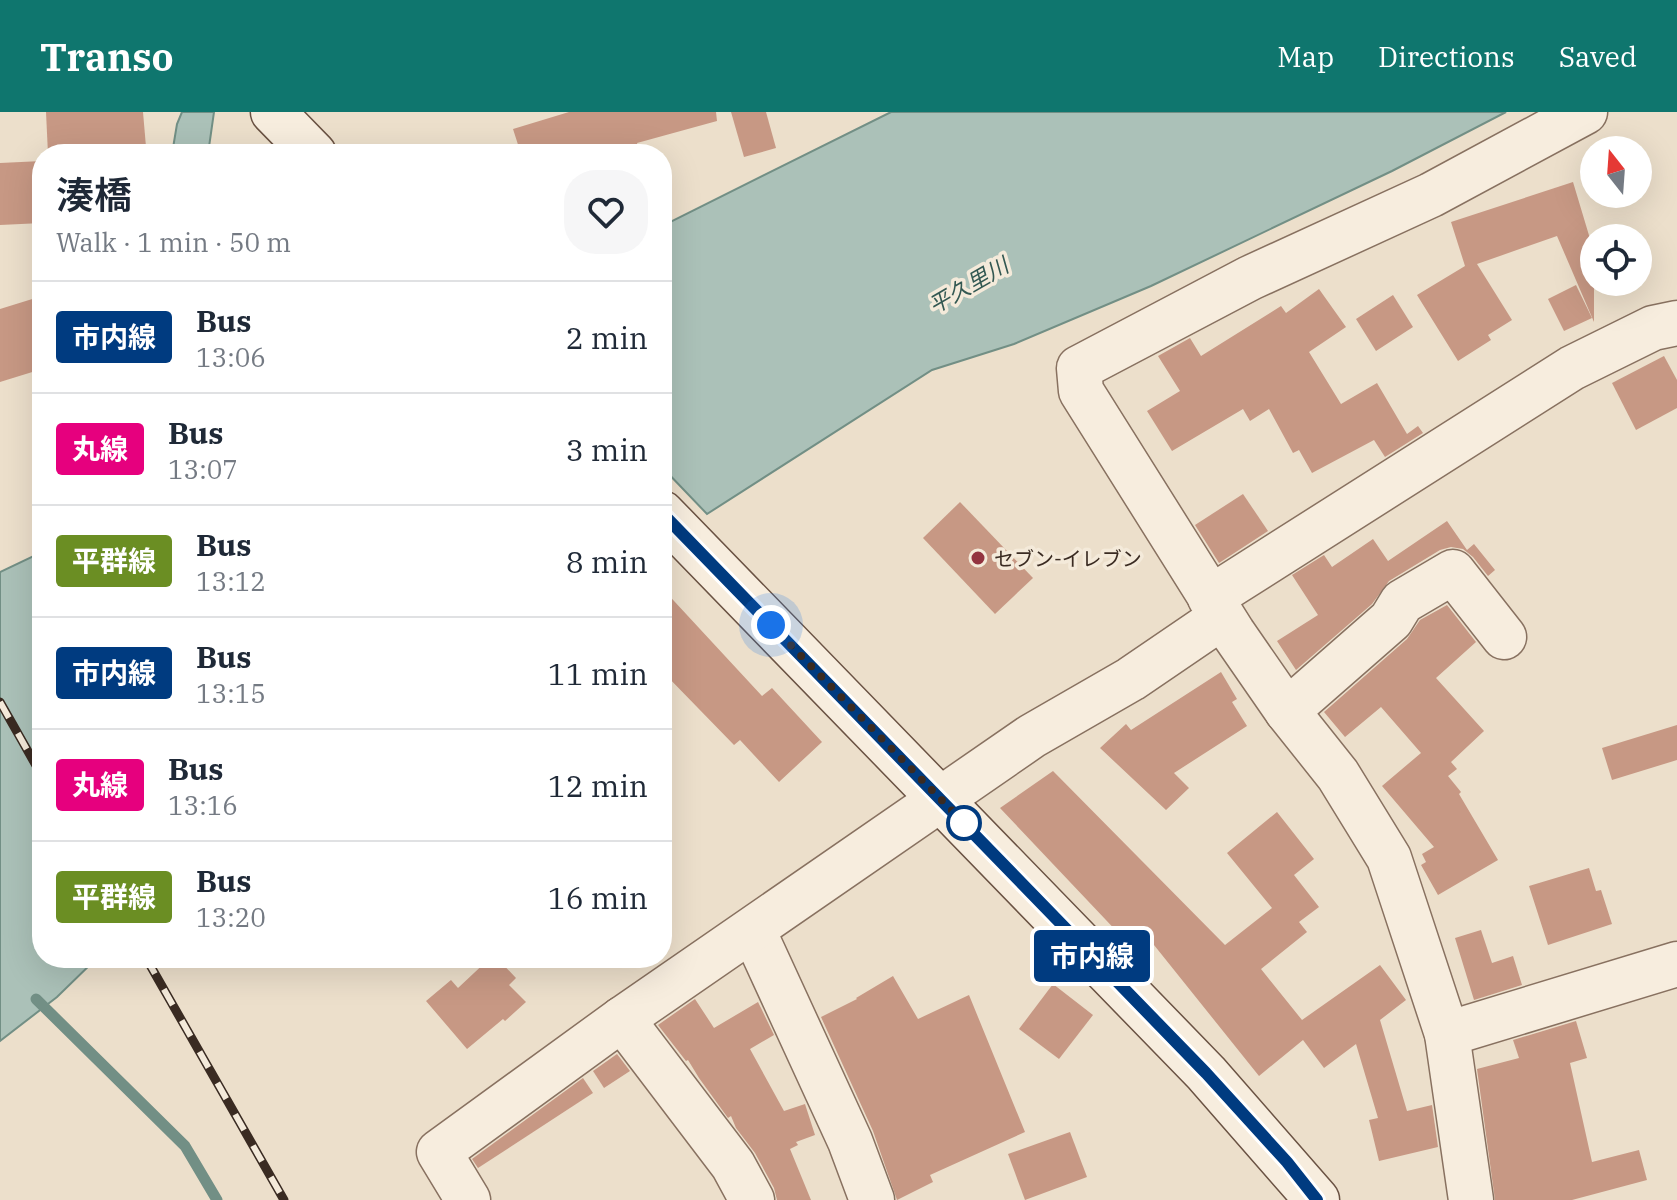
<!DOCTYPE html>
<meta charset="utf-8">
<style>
body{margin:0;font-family:"IBM Plex Serif","Noto Sans JP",serif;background:#f6f6f7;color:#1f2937;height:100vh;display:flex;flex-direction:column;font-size:30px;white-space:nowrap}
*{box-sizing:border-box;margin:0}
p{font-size:26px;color:#747a83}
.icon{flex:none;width:44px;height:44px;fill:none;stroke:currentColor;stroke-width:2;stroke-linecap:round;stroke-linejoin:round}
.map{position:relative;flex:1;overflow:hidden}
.side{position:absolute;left:32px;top:32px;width:640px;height:824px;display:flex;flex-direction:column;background:#fff;border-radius:32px;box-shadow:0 8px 32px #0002}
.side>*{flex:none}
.badge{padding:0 16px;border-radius:6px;font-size:28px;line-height:52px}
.needle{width:52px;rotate:343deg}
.controls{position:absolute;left:1580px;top:24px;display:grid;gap:16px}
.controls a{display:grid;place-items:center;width:72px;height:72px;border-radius:50%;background:#fff;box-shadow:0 8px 32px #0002;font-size:40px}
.you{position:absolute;width:40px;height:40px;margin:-20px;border:6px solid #fff;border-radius:50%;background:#1a73e8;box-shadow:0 0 0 12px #1a73e833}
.map>.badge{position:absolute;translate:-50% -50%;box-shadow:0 0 0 4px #fff}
.round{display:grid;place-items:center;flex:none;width:84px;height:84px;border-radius:32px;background:#f6f6f7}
.summary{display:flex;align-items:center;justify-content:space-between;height:136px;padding:0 24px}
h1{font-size:38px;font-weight:600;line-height:60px}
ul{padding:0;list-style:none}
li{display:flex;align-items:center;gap:24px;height:112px;padding:0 24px;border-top:2px solid #e0e1e3}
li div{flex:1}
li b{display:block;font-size:30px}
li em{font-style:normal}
li .badge{min-width:88px;font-weight:700;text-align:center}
header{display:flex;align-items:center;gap:48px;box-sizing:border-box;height:112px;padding:0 40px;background:#0f766e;color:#fff}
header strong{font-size:38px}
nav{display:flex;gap:44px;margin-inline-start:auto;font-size:28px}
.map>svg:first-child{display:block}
.water{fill:#abc1b8;stroke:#728f85;stroke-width:2}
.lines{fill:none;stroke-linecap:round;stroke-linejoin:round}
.stream{stroke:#728f85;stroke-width:11}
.building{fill:#c79884}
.minor-casing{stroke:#887160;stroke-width:47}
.secondary-casing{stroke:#6a5243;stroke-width:47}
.minor{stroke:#f7edde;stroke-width:44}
.secondary{stroke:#f7edde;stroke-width:44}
.rail-casing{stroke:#3a2b22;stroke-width:9}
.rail{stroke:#f4eada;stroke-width:6;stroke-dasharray:18;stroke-linecap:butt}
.line-casing{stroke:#fff;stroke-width:18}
.line{stroke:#003b80;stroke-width:12}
.walk{stroke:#3a2b22;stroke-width:8;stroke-dasharray:0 14.4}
.poi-dot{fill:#933440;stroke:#f4eada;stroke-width:3}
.stop-dot{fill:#fff;stroke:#003b80;stroke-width:4}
.labels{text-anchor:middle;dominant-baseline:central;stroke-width:7;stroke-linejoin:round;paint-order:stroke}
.poi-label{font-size:20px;fill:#3a2b22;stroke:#f4eada;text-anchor:start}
.water-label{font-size:22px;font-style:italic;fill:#335852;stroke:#f4eada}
</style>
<header>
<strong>Transo</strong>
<nav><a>Map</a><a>Directions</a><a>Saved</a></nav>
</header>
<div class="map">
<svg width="1677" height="1088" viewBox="0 0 1677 1088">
<rect width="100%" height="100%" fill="#ecdfcb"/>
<g class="water">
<polygon points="182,0 214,0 208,42 172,42 177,12"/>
<polygon points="891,0 1506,0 1392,59 1151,174 1014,232 932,258 707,402 662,355 662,114"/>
<polygon points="42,440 42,846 97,846 57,885 0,929 0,460"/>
</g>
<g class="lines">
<polyline class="stream" points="36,887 185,1034 217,1088"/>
</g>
<g class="building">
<polygon points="46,0 143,0 146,35 48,42"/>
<polygon points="569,0 716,0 717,9 637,31 640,42 521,42 513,17"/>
<polygon points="731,0 766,0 776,36 744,45"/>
<polygon points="42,49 42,111 0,113 0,51"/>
<polygon points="1573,70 1594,140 1594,210 1557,124 1477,152 1512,208 1488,223 1491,228 1458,249 1417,183 1465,154 1451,110"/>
<polygon points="1576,173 1592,206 1564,219 1548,187"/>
<polygon points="1319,177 1346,215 1309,240 1341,292 1377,271 1407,322 1418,314 1423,321 1385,345 1374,328 1312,361 1299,338 1293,341 1269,297 1250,309 1243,297 1172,339 1147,299 1180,279 1158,244 1190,226 1201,244 1281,194 1286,201"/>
<polygon points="1393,183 1413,215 1376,239 1356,207"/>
<polygon points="42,184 42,257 0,270 0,197"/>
<polygon points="1664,244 1677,268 1677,296 1636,318 1612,271"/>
<polygon points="1243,382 1268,419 1219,451 1195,413"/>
<polygon points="960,390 1033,466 995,502 923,426"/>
<polygon points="1447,409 1467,438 1474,432 1495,458 1488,464 1473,445 1463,437 1451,435 1440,438 1389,469 1372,492 1296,558 1277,529 1318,503 1292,463 1324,443 1332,455 1373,427 1388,449"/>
<polygon points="662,476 762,584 772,576 822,630 779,670 740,628 734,633 662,559"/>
<polygon points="1447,493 1476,530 1436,566 1484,619 1451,650 1457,657 1448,664 1461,680 1459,682 1498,748 1438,783 1421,753 1426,750 1422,742 1434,735 1382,674 1421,641 1381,595 1345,625 1324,600 1407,527 1420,508"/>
<polygon points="1221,560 1237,587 1232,590 1247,614 1174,661 1189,676 1166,698 1100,636 1126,612 1131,618"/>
<polygon points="1677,613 1677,648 1612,668 1602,636"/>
<polygon points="1053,659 1225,833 1272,796 1227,741 1277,700 1314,747 1294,763 1319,795 1299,810 1307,820 1261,857 1302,908 1380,853 1406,888 1380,908 1407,999 1432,993 1438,1035 1379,1049 1369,1008 1378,1006 1356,932 1324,956 1303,928 1259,964 1154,833 1141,845 1000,696"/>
<polygon points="1589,756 1596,779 1601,778 1612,812 1548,833 1529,774"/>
<polygon points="1481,818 1492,851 1513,844 1522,873 1474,888 1455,826"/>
<polygon points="490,846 497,846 516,866 509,873 526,890 505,909 503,907 467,937 426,889 451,868 458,876"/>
<polygon points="893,864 918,907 969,883 1025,1020 930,1063 933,1070 897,1088 873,1019 821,905 857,887 856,886"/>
<polygon points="1053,872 1093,903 1059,947 1019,917"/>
<polygon points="695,887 714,916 758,890 761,896 774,923 750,937 784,999 805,992 815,1023 796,1030 798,1033 790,1037 811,1088 777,1088 774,1076 755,1041 736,1016 731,1004 728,1006 699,966 688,948 686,949 658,913"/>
<polygon points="1576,909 1587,946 1570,951 1592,1050 1639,1038 1647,1068 1572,1088 1495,1088 1477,957 1519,946 1513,928"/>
<polygon points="617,942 630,959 604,976 593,959"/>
<polygon points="583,966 593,981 478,1056 472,1047"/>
<polygon points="1070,1020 1087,1065 1025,1088 1008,1042"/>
</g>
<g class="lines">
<g class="minor-casing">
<g id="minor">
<polyline points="1210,486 1572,256 1653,216 1677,211"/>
<polyline points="1287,599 1391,508 1402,490 1453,460 1504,525"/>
<polyline points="753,818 850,1029 872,1088"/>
<polyline points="622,907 733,1053 752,1088"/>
<polyline points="1447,922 1677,852"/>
<polyline points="468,1088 439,1040 622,907 1032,624 1131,567 1222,505"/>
<polyline points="1471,1088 1447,922 1389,746 1338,663 1287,599 1233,521 1081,279 1079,256 1250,166 1431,83 1585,0"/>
</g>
</g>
<g class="secondary-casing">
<g id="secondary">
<polyline points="273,0 314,42"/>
<polyline points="662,401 1206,961 1317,1088"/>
</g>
</g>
<use href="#minor" class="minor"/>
<use href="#secondary" class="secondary"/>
<g class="rail-casing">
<g id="rail">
<polyline points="0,590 42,664"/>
<polyline points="146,846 284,1088"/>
</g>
</g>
<use href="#rail" class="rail"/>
</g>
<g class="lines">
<g class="line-casing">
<polyline id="line" points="662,401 1206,961 1287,1050 1317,1088"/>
</g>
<use href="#line" class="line"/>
<polyline class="walk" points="771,513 964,711"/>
</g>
<circle class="poi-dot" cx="978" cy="446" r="8"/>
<circle class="stop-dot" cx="964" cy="711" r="16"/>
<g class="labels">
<g class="poi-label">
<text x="994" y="446">セブン-イレブン</text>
</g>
<g class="water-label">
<text transform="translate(968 173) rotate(-30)">平久里川</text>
</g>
</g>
</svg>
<div class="controls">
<a><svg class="needle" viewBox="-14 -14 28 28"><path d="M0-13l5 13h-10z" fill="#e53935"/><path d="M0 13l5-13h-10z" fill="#747a83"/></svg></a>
<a><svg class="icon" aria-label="locate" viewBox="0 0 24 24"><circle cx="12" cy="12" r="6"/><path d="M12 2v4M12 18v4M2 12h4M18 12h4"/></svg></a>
</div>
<div class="you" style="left:771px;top:513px"></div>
<b class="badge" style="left:1092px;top:844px;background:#003b80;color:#fff">市内線</b>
<section class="side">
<div class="summary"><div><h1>湊橋</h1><p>Walk · 1 min · 50 m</p></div><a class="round"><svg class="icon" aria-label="heart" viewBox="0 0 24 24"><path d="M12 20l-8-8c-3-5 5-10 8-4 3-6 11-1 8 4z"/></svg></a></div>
<ul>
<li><span class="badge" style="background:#003b80;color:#fff">市内線</span><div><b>Bus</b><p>13:06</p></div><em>2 min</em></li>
<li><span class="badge" style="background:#e6007e;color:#fff">丸線</span><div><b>Bus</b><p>13:07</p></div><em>3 min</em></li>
<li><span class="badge" style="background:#6b8e23;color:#fff">平群線</span><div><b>Bus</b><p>13:12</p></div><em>8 min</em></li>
<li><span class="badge" style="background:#003b80;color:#fff">市内線</span><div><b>Bus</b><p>13:15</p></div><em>11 min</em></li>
<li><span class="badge" style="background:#e6007e;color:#fff">丸線</span><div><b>Bus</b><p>13:16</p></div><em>12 min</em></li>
<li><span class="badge" style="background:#6b8e23;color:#fff">平群線</span><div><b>Bus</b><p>13:20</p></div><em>16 min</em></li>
</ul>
</section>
</div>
